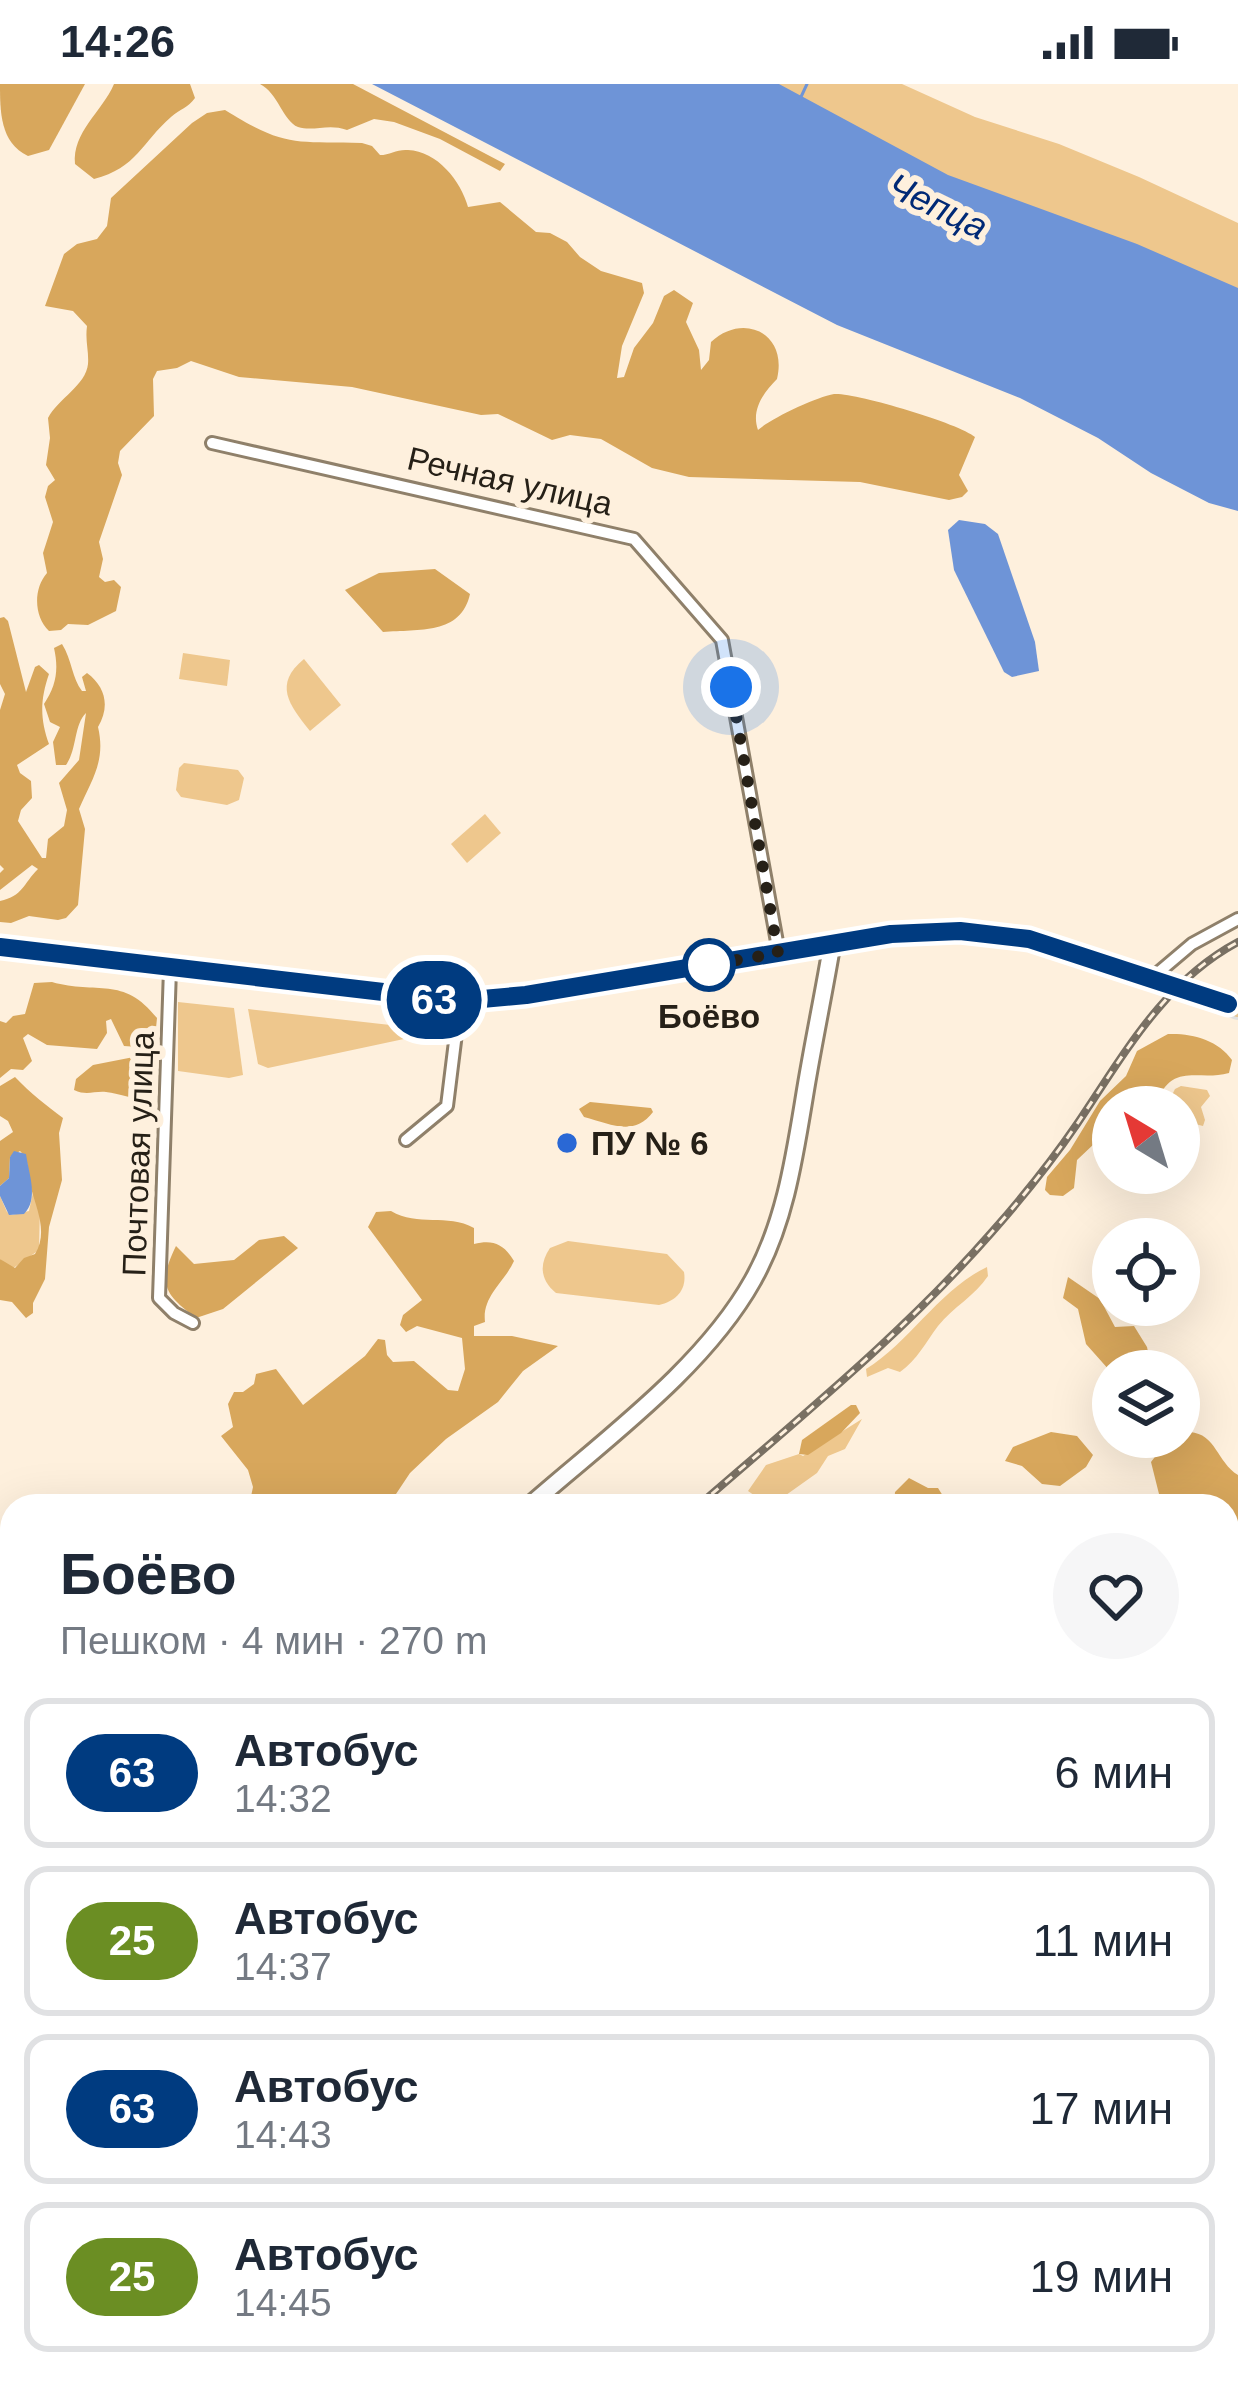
<!DOCTYPE html>
<html lang="ru">
<meta charset="utf-8">
<style>
body{margin:0;font-family:Arial,sans-serif;background:#f6f6f7;color:#1f2937;height:100vh;display:flex;flex-direction:column;font-size:45px;white-space:nowrap}
*{box-sizing:border-box;margin:0}
p{font-size:39px;color:#747a83}
.icon{flex:none;width:66px;height:66px;fill:none;stroke:currentColor;stroke-width:2;stroke-linecap:round;stroke-linejoin:round}
.map{position:relative;flex:1;overflow:hidden}
.drawer{position:absolute;left:0px;top:1410px;width:1239px;height:903px;display:flex;flex-direction:column;background:#fff;border-radius:36px 36px 0 0;box-shadow:0 12px 48px #0002}
.drawer>*{flex:none}
.badge{padding:0 24px;border-radius:39px;font-size:42px;line-height:78px}
.needle{width:78px;rotate:322deg}
.controls{position:absolute;left:1092px;top:1002px;display:grid;gap:24px}
.controls a{display:grid;place-items:center;width:108px;height:108px;border-radius:50%;background:#fff;box-shadow:0 12px 48px #0002;font-size:60px}
.you{position:absolute;width:60px;height:60px;margin:-30px;border:9px solid #fff;border-radius:50%;background:#1a73e8;box-shadow:0 0 0 18px #1a73e833}
.map>.badge{position:absolute;translate:-50% -50%;box-shadow:0 0 0 6px #fff}
.round{display:grid;place-items:center;flex:none;width:126px;height:126px;border-radius:63px;background:#f6f6f7}
.head{display:flex;align-items:center;justify-content:space-between;height:204px;padding:0 60px}
h1{font-size:57px;font-weight:700;line-height:90px}
ul{padding:0;list-style:none}
li{display:flex;align-items:center;gap:36px;height:150px;margin:0 24px 18px;padding:0 36px;border:6px solid #e0e1e3;border-radius:24px}
li div{flex:1}
li b{display:block;font-size:45px}
li em{font-style:normal}
li .badge{min-width:132px;font-weight:700;text-align:center}
.status{display:flex;justify-content:space-between;align-items:center;height:84px;padding:0 60px;background:#fff;direction:ltr}
.status svg{height:33px;fill:currentColor}
.map>svg:first-child{display:block}
.green{fill:#eec78d}
.forest{fill:#d8a75c}
.water{fill:#6e94d7}
.lines{fill:none;stroke-linecap:round;stroke-linejoin:round}
.stream{stroke:#6e94d7;stroke-width:3}
.minor-casing{stroke:#8f806a;stroke-width:16}
.secondary-casing{stroke:#8f806a;stroke-width:21}
.primary-casing{stroke:#e1e0df;stroke-width:22}
.minor{stroke:#fff;stroke-width:10}
.secondary{stroke:#fff;stroke-width:15}
.primary{stroke:#e5c697;stroke-width:16}
.rail-casing{stroke:#797063;stroke-width:8}
.rail{stroke:#fef0dd;stroke-width:3;stroke-dasharray:9;stroke-linecap:butt}
.line-casing{stroke:#fff;stroke-width:27}
.line{stroke:#003b80;stroke-width:18}
.walk{stroke:#262017;stroke-width:12;stroke-dasharray:0 21.6}
.stop-dot{fill:#fff;stroke:#003b80;stroke-width:6}
.poi-dot{fill:#2a68d5;stroke:#fef0dd;stroke-width:4.5}
.labels{text-anchor:middle;dominant-baseline:central;stroke-width:12;stroke-linejoin:round;paint-order:stroke}
.street-label{font-size:33px;fill:#262017;stroke:#fef0dd}
.stop-label{font-size:33px;font-weight:bold;fill:#262017;stroke:#fef0dd}
.poi-label{font-size:33px;font-weight:bold;fill:#262017;stroke:#fef0dd;text-anchor:start}
.water-label{font-size:36px;font-style:italic;fill:#002976;stroke:#fef0dd}
</style>
<div class="status"><b>14:26</b><svg viewBox="0 0 49 12"><path d="M0 12V9h3v3zM5 12V6h3v6zM10 12V3h3v9zM15 12V0h3v12zM26 1h20v11H26zM47 4h2v5h-2z"/></svg></div>
<div class="map">
<svg width="1238" height="2312" viewBox="0 0 1238 2312">
<rect width="100%" height="100%" fill="#fef0dd"/>
<g class="green">
<polygon points="773,0 902,0 975,33 1059,60 1139,93 1238,139 1238,209 973,109"/>
<polygon points="183,569 230,576 227,602 179,595"/>
<path d="M304,575L341,621L310,647C289,621 273,600 304,575Z"/>
<polygon points="184,679 238,686 244,694 239,716 227,721 181,713 176,706 179,684"/>
<polygon points="485,730 501,749 467,779 451,760"/>
<polygon points="178,918 234,924 243,991 229,994 178,987"/>
<polygon points="248,925 417,944 422,947 418,952 268,984 258,980"/>
<polygon points="1181,1002 1207,1006 1210,1012 1201,1023 1205,1036 1203,1042 1179,1036 1179,1023 1166,1023 1175,1005"/>
<polygon points="33,1108 40,1123 39,1166 12,1185 0,1175 0,1112 7,1128 12,1131 29,1127"/>
<path d="M568,1157L667,1170L684,1188C687,1206 676,1217 659,1221L556,1209C540,1196 539,1180 550,1164Z"/>
<path d="M987,1183L988,1192C975,1212 953,1223 938,1242C926,1258 917,1276 900,1288L888,1284L867,1293L866,1285C910,1258 940,1205 987,1183Z"/>
<polygon points="862,1335 845,1365 828,1372 817,1389 779,1416 764,1418 748,1407 766,1381 799,1370 803,1372"/>
</g>
<g class="forest">
<path d="M0,0H85L49,66L28,72C0,59 0,27 0,0Z"/>
<path d="M114,0H190L195,14C188,24 180,25 171,33C142,58 137,84 94,95L75,80C72,48 102,28 114,0Z"/>
<path d="M260,0H353L505,80L500,87L440,55L394,38L374,35L347,46C328,39 314,48 298,43C283,37 278,9 260,0Z"/>
<path d="M225,26C286,64 294,57 362,59L372,62L380,71C390,71 397,65 408,66C437,67 461,97 468,123L500,118L536,148L550,149L567,158L580,173L601,187L642,199L644,209L622,262L617,294L624,293L634,264L653,239L664,212L674,206L693,219L686,238L699,266L701,286L709,276L711,258C743,228 788,249 777,295C763,309 751,326 758,346C770,335 816,313 834,310C853,308 959,339 975,353L959,391L968,407L962,413L949,416L860,398L689,393L652,384L601,355L570,351L552,356L498,330L481,331L352,303L239,293L191,277L177,284L157,287L153,295L154,332L120,367L118,379L122,391L99,458L103,475L99,493L105,498L114,496L121,503L116,527L88,541L68,540L61,546L49,547C34,533 33,505 47,489L43,469L53,438L45,413L48,402L55,396L46,381L50,354L48,334C58,315 86,301 88,280C89,267 85,257 87,242L73,227L45,222L64,170L77,160L97,155L107,142L111,114L192,39L207,29Z"/>
<path d="M435,485L470,510C461,551 419,545 383,548L345,506L379,489Z"/>
<path d="M4,533L8,537L26,608L35,583L39,581L49,590C40,616 40,635 49,660L17,681L20,689L31,697L32,714L21,726L18,737L42,774H46L48,755L64,742L67,726L59,699L79,676L86,629C74,640 77,666 66,681H56L53,658L60,643L50,638L44,620C56,602 59,586 54,564L62,560C72,576 72,594 82,607H86L82,593L87,589C106,603 110,623 98,643C106,677 92,695 79,725L85,745L78,821L66,834L58,836L29,832L11,839L0,838V817C23,812 23,800 38,785L32,781L0,806V789L4,785L0,781V626L5,610L0,600V534Z"/>
<path d="M52,898C97,911 123,891 157,934L155,954L138,963L124,962L111,935L106,937L107,949L97,965L47,961L28,950L23,954L32,977L23,986L11,985L0,994V937L6,939L13,932L25,930L34,899Z"/>
<path d="M1168,950C1192,949 1218,956 1232,976L1229,989C1197,998 1171,976 1155,1023H1113V1042L1077,1076L1074,1104L1063,1112L1050,1111L1045,1106L1047,1093L1070,1066L1100,1017L1126,992L1137,967Z"/>
<path d="M144,971L150,974L154,1007L151,1013C133,1017 124,1010 106,1008C93,1007 87,1012 74,1006L76,995L93,981Z"/>
<path d="M15,993C31,1010 46,1021 63,1034L59,1049L62,1096L49,1143L45,1195L33,1219V1229L26,1234L12,1218L0,1216V1175L15,1184L24,1174L35,1170C48,1149 37,1126 31,1104C27,1090 31,1078 20,1067L10,1073L9,1094L0,1102V1057L13,1048L8,1037L0,1032V1002Z"/>
<path d="M590,1018L651,1024L653,1028C634,1053 611,1040 584,1033L579,1025Z"/>
<path d="M391,1127C418,1143 447,1129 474,1144V1160C493,1155 504,1160 514,1177C504,1199 482,1212 485,1238L474,1242V1252H512L558,1262L523,1287L498,1318L446,1355L410,1389L388,1422H249L253,1403L248,1386L221,1352L233,1343L228,1320L234,1308H243L254,1300L256,1290L276,1285L303,1321L365,1272L378,1255L385,1256L387,1271L393,1278L414,1277L448,1306L458,1307L465,1285L462,1254L417,1242L406,1248L400,1241L403,1231L422,1216L368,1143L376,1128Z"/>
<path d="M284,1152L298,1164L223,1225L196,1234C165,1210 157,1201 176,1162L194,1180L234,1176L259,1156Z"/>
<polygon points="1068,1193 1100,1215 1115,1243 1134,1242 1147,1263 1152,1287 1110,1287 1086,1260 1078,1225 1063,1214"/>
<polygon points="851,1321 856,1321 860,1329 841,1349 808,1371 799,1370 802,1356"/>
<polygon points="1051,1348 1077,1352 1093,1371 1086,1383 1060,1402 1042,1400 1022,1382 1005,1377 1013,1363"/>
<path d="M1190,1348C1216,1350 1217,1378 1238,1391V1619L1228,1622L1227,1422H1162L1151,1378L1164,1361Z"/>
<polygon points="909,1394 928,1404 938,1404 943,1412 942,1422 894,1422 895,1408"/>
<polygon points="12,1586 12,1822 0,1827 0,1720 8,1700 0,1688 0,1596"/>
<polygon points="574,2301 687,2301 669,2312 578,2312"/>
<polygon points="704,2301 775,2301 780,2308 779,2312 681,2312"/>
<polygon points="789,2301 900,2301 905,2312 797,2312"/>
<polygon points="963,2301 1078,2301 1085,2312 970,2312"/>
</g>
<g class="water">
<polygon points="372,0 779,0 948,91 1137,160 1238,204 1238,427 1209,419 1151,389 1098,354 1020,314 837,241"/>
<polygon points="959,436 985,440 998,450 1035,558 1039,587 1012,593 1004,588 954,486 948,446"/>
<path d="M14,1067L26,1070C29,1091 39,1115 24,1130L9,1131L0,1112V1102L9,1094L10,1073Z"/>
</g>
<g class="lines">
<polyline class="stream" points="800,15 807,0"/>
<g class="minor-casing">
<g id="minor">
<polyline points="212,359 634,455 722,556 779,869"/>
<polyline points="170,885 159,1214 174,1229 193,1239"/>
<polyline points="1153,893 1192,860 1238,835"/>
<polyline points="406,1056 447,1022 460,917"/>
<polyline points="0,1971 12,1985"/>
</g>
</g>
<g class="secondary-casing">
<g id="secondary">
<path d="M529,1422C604,1356 704,1284 753,1196C786,1137 795,1069 806,1003C814,955 824,908 832,860"/>
<polyline points="0,2058 12,2036"/>
</g>
</g>
<g class="primary-casing">
<g id="primary">
<polyline points="0,863 460,917 527,911 891,851 960,847 1029,855 1077,873 1178,901 1238,925"/>
<polyline points="20,2301 44,2312"/>
</g>
</g>
<use href="#minor" class="minor"/>
<use href="#secondary" class="secondary"/>
<use href="#primary" class="primary"/>
<g class="rail-casing">
<g id="rail">
<path d="M698,1422C799,1334 904,1249 992,1148C1022,1114 1051,1078 1077,1040C1123,972 1163,898 1238,858"/>
<polyline points="0,2193 12,2162"/>
</g>
</g>
<use href="#rail" class="rail"/>
</g>
<g class="lines">
<g class="line-casing">
<polyline id="line" points="0,863 460,917 526,911 891,850 960,847 1029,855 1228,920"/>
</g>
<use href="#line" class="line"/>
<polyline class="walk" points="709,881 691,884 778,869 731,603"/>
</g>
<circle class="stop-dot" cx="709" cy="881" r="24"/>
<circle class="poi-dot" cx="567" cy="1059" r="12"/>
<g class="labels">
<g class="street-label">
<text transform="translate(510 397) rotate(13)">Речная улица</text>
<text transform="translate(138 1070) rotate(-88)">Почтовая улица</text>
</g>
<g class="stop-label">
<text x="709" y="932">Боёво</text>
</g>
<g class="poi-label">
<text x="591" y="1059">ПУ № 6</text>
</g>
<g class="water-label">
<text transform="translate(938 122) rotate(26)">Чепца</text>
</g>
</g>
</svg>
<div class="controls">
<a><svg class="needle" viewBox="-14 -14 28 28"><path d="M0-13l5 13h-10z" fill="#e53935"/><path d="M0 13l5-13h-10z" fill="#747a83"/></svg></a>
<a><svg class="icon" aria-label="locate" viewBox="0 0 24 24"><circle cx="12" cy="12" r="6"/><path d="M12 2v4M12 18v4M2 12h4M18 12h4"/></svg></a>
<a><svg class="icon" aria-label="layers" viewBox="0 0 24 24"><path d="M12 4l9 5-9 5-9-5zM3 14l9 5 9-5"/></svg></a>
</div>
<div class="you" style="left:731px;top:603px"></div>
<b class="badge" style="left:434px;top:916px;background:#003b80;color:#fff">63</b>
<section class="drawer">
<div class="head"><div><h1>Боёво</h1><p>Пешком · 4 мин · 270 m</p></div><a class="round"><svg class="icon" aria-label="heart" viewBox="0 0 24 24"><path d="M12 20l-8-8c-3-5 5-10 8-4 3-6 11-1 8 4z"/></svg></a></div>
<ul>
<li><span class="badge" style="background:#003b80;color:#fff">63</span><div><b>Автобус</b><p>14:32</p></div><em>6 мин</em></li>
<li><span class="badge" style="background:#6b8e23;color:#fff">25</span><div><b>Автобус</b><p>14:37</p></div><em>11 мин</em></li>
<li><span class="badge" style="background:#003b80;color:#fff">63</span><div><b>Автобус</b><p>14:43</p></div><em>17 мин</em></li>
<li><span class="badge" style="background:#6b8e23;color:#fff">25</span><div><b>Автобус</b><p>14:45</p></div><em>19 мин</em></li>
</ul>
</section>
</div>
